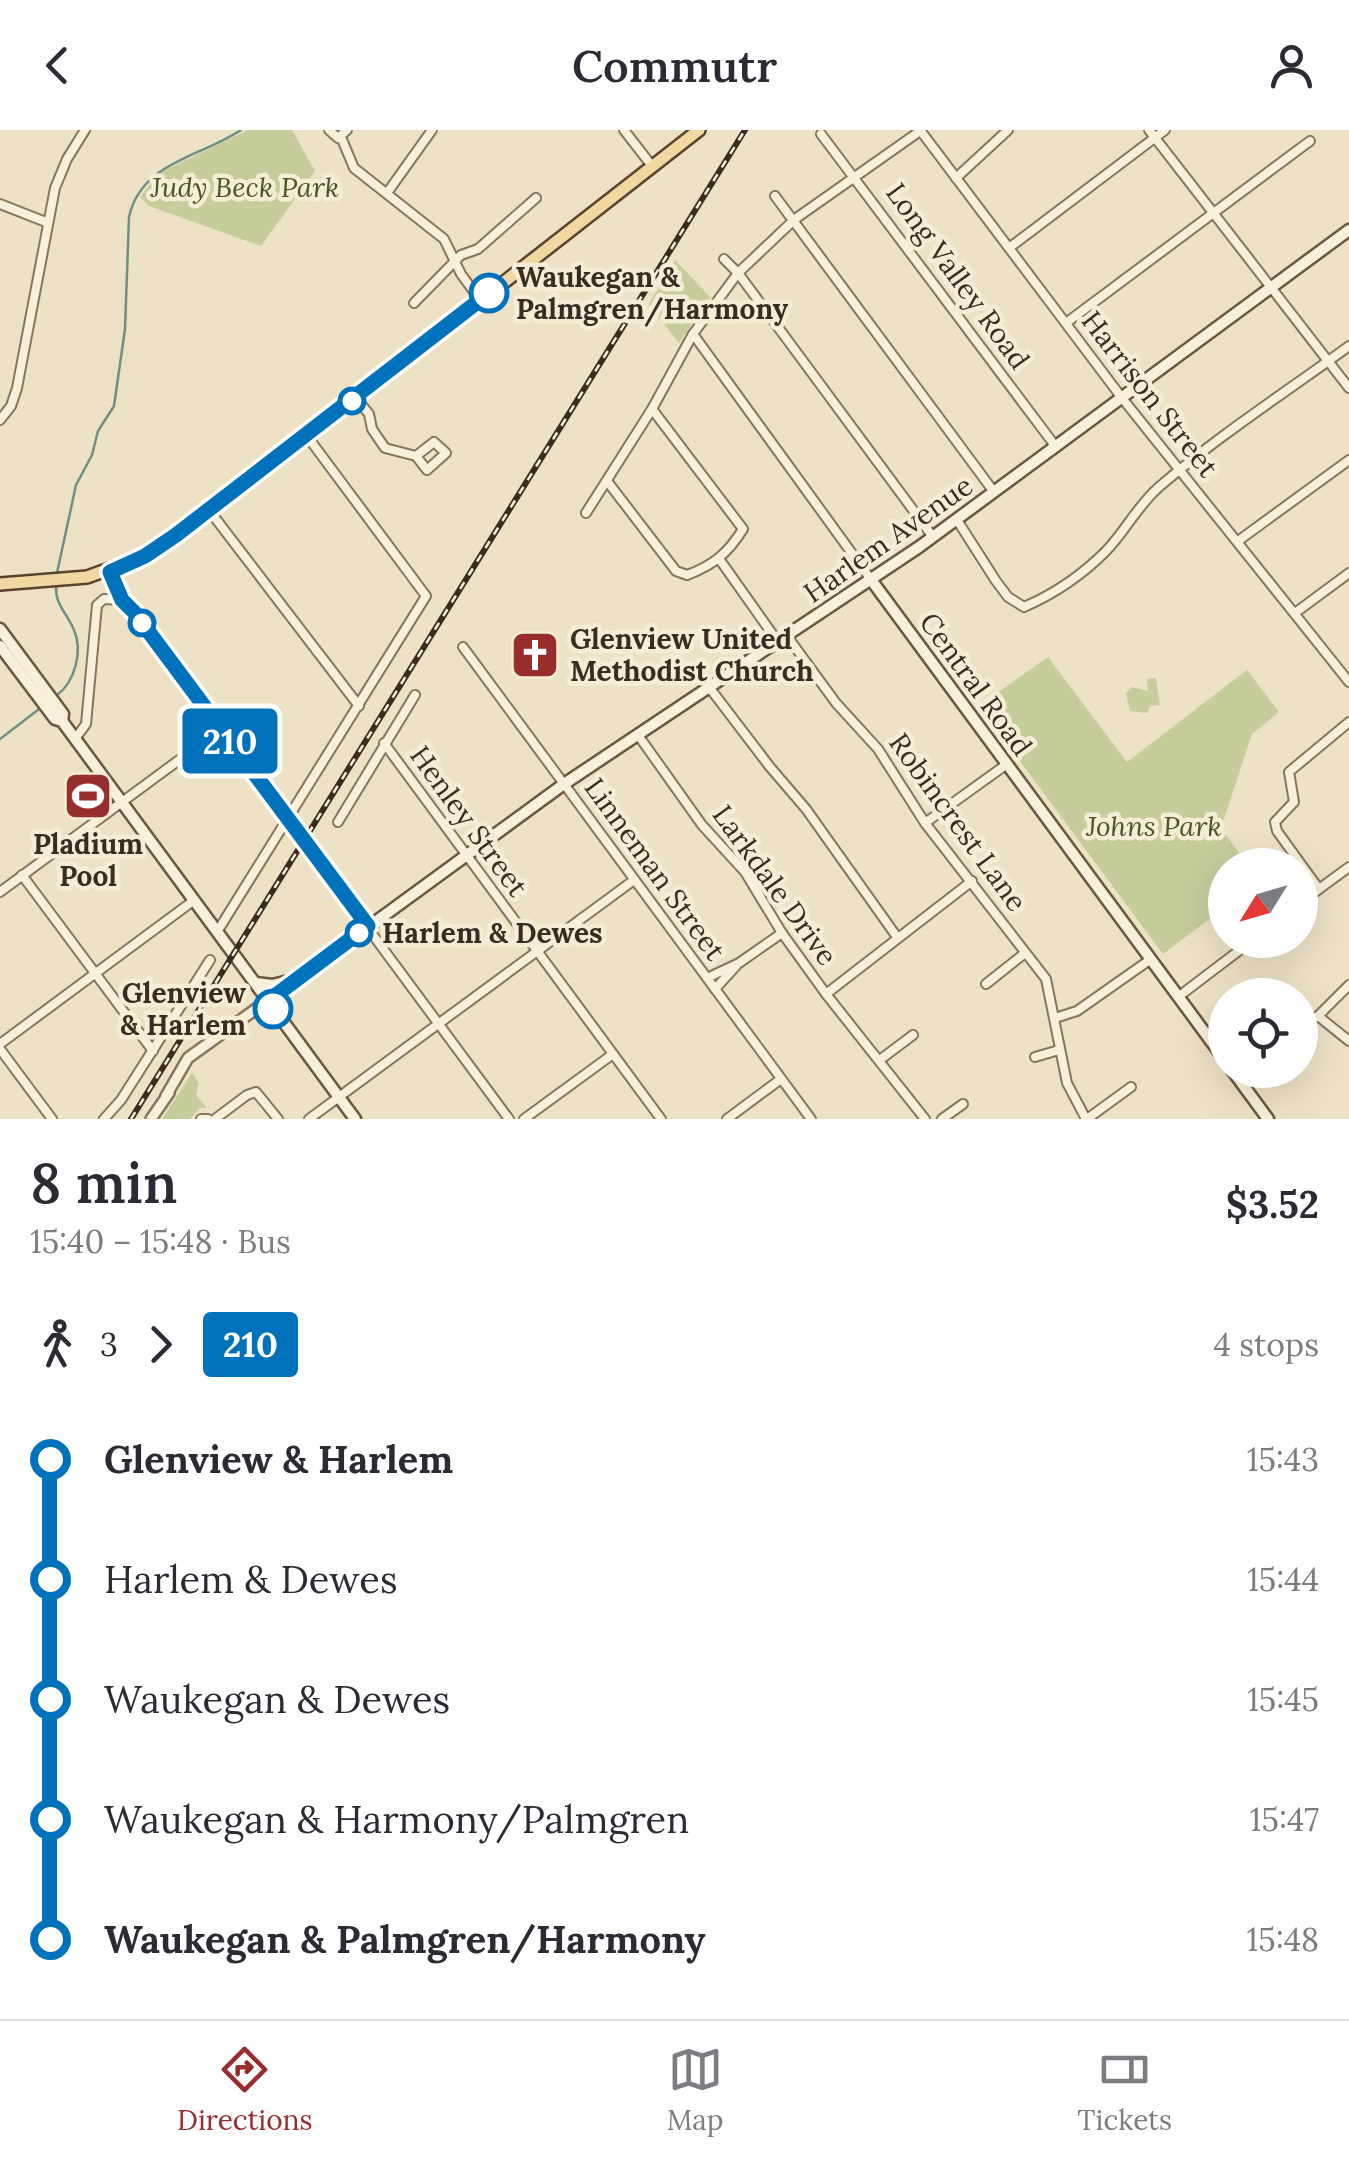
<!DOCTYPE html>
<meta charset="utf-8">
<style>
body{margin:0;font-family:Lora,serif;background:#f7f7f7;color:#2b2b33;height:100vh;display:flex;flex-direction:column;font-size:38px;white-space:nowrap}
*{box-sizing:border-box;margin:0}
p{font-size:32px;color:#7c7c81}
.icon{flex:none;width:55px;height:55px;fill:none;stroke:currentColor;stroke-width:2;stroke-linecap:round;stroke-linejoin:round}
.map{position:relative;height:989px;overflow:hidden}
.side{display:flex;flex-direction:column;background:#fff;flex:1}
.side>*{flex:none}
.badge{padding:0 20px;border-radius:8px;font-size:35px;line-height:65px}
.needle{width:65px;rotate:233deg}
.buttons{position:absolute;left:1208px;top:718px;display:grid;gap:20px}
.buttons a{display:grid;place-items:center;width:110px;height:110px;border-radius:50%;background:#fff;box-shadow:0 10px 40px #0002;font-size:50px}
.map>.badge{position:absolute;translate:-50% -50%;box-shadow:0 0 0 5px #fff}
.legs{display:flex;align-items:center;gap:15px;height:110px;padding:0 30px;font-size:32px}
.legs p{margin-inline-start:auto}
.overview{display:flex;align-items:center;justify-content:space-between;height:170px;padding:0 30px}
h1{font-size:55px;font-weight:600;line-height:75px}
ul{padding:0 30px;list-style:none}
li{display:flex;align-items:center;gap:35px;height:120px;font-size:38px}
li i{display:grid;place-items:center;width:15px;height:100%;margin:0 12px;background:currentColor}
li i::after{content:'';width:25px;height:25px;margin:-12px;border:8px solid;border-radius:50%;background:#fff}
li p{margin-inline-start:auto}
li:first-child i{background:linear-gradient(#0000 50%,currentColor 0)}
li:last-child i{background:linear-gradient(currentColor 50%,#0000 0)}
header{display:flex;justify-content:space-between;align-items:center;height:130px;padding:0 30px;background:#fff;font-size:45px;font-weight:600}
.dock{display:flex;justify-content:space-around;align-items:center;height:140px;border-top:2px solid #e1e1e2;background:#fff;font-size:28px;color:#7c7c81}
.dock a{display:grid;justify-items:center;gap:5px}
.dock .active{color:#972d2d}
.map>svg:first-child{display:block}
.green{fill:#c6cc9a}
.lines{fill:none;stroke-linecap:round;stroke-linejoin:round}
.stream{stroke:#6e9088;stroke-width:2.5}
.minor-casing{stroke:#89755c;stroke-width:12}
.tertiary-casing{stroke:#89755c;stroke-width:14}
.secondary-casing{stroke:#6b563f;stroke-width:15}
.primary-casing{stroke:#574330;stroke-width:16}
.minor{stroke:#f8f0da;stroke-width:8}
.tertiary{stroke:#f8f0da;stroke-width:9}
.secondary{stroke:#f8f0da;stroke-width:10}
.primary{stroke:#f0d8a0;stroke-width:11}
.rail-casing{stroke:#3a2c20;stroke-width:6}
.rail{stroke:#f5edd6;stroke-width:2.5;stroke-dasharray:8;stroke-linecap:butt}
.line-1-casing{stroke:#fff;stroke-width:22}
.line-1{stroke:#0072bc;stroke-width:15}
.stop-1-dot{fill:#fff;stroke:#0072bc;stroke-width:5}
.labels{text-anchor:middle;dominant-baseline:central;stroke-width:9;stroke-linejoin:round;paint-order:stroke}
.park-label{font-size:28px;font-style:italic;fill:#495627;stroke:#f5edd6}
.street-label{font-size:28px;fill:#3a2c20;stroke:#f5edd6}
.stop-label{font-size:28px;font-weight:bold;fill:#3a2c20;stroke:#f5edd6;text-anchor:start}
.poi-label{font-size:28px;font-weight:bold;fill:#3a2c20;stroke:#f5edd6;text-anchor:start}
</style>
<header><svg class="icon" aria-label="back" viewBox="0 0 24 24"><path d="M15 5l-7 7 7 7"/></svg>Commutr<svg class="icon" aria-label="person" viewBox="0 0 24 24"><circle cx="12" cy="8" r="4"/><path d="M4 21q1-7 8-7t8 7"/></svg></header>
<div class="map">
<svg width="1349" height="989" viewBox="0 0 1349 989">
<rect width="100%" height="100%" fill="#eee2c6"/>
<g class="green">
<polygon points="248,0 292,0 315,41 261,116 149,76 140,67 159,43"/>
<polygon points="675,130 710,167 679,213 649,174"/>
<polygon points="1048,527 1127,632 1247,540 1279,582 1252,604 1221,698 1248,735 1225,735 1225,777 1163,824 979,576"/>
<polygon points="1156,548 1160,575 1150,576 1147,583 1130,581 1126,563 1132,557 1148,561 1147,549"/>
<polygon points="192,943 199,953 196,965 207,978 200,978 190,989 162,989"/>
</g>
<g class="lines">
<g class="stream">
<path d="M57,443L76,355L92,325L98,301L114,276L125,199L129,87C141,32 201,27 241,0"/>
<path d="M56,456C55,475 67,483 74,500C83,521 75,552 57,565"/>
<polyline points="0,609 43,576"/>
</g>
<g class="minor-casing">
<g id="minor">
<polyline points="329,0 338,8 347,0"/>
<polyline points="624,0 652,36"/>
<polyline points="920,0 1122,268 1349,552"/>
<polyline points="1149,0 1349,258"/>
<polyline points="821,4 1056,317"/>
<polyline points="341,7 354,38 444,109 461,144 480,170"/>
<polyline points="956,48 1008,0"/>
<polyline points="387,63 432,0"/>
<polyline points="775,66 994,362"/>
<polyline points="0,74 46,92"/>
<polyline points="1009,118 1165,0"/>
<polyline points="724,129 738,143 933,407"/>
<polyline points="414,173 461,125 478,119 536,68"/>
<polyline points="1066,193 1310,11"/>
<polyline points="693,204 872,451"/>
<polyline points="356,268 369,284 372,299 385,318 416,326 427,340 446,323 434,312 416,326"/>
<polyline points="0,290 11,276 17,258 55,58 67,29 85,0"/>
<path d="M607,351L676,441L687,445C714,435 728,423 743,399L652,279"/>
<polyline points="209,380 359,576"/>
<polyline points="586,383 652,279 693,204 738,143 795,89 920,1"/>
<path d="M957,390L996,451L1008,467L1024,477C1054,464 1082,445 1105,422C1125,402 1137,376 1159,357C1218,306 1286,262 1349,216"/>
<polyline points="1238,411 1349,330"/>
<polyline points="720,430 778,512"/>
<polyline points="109,441 121,470 134,482 509,989"/>
<polyline points="114,447 132,478"/>
<polyline points="1295,483 1349,443"/>
<polyline points="787,506 836,573 878,619 925,693 1046,849 1067,953 1086,989"/>
<polyline points="463,517 811,989"/>
<polyline points="709,557 770,637 806,679 897,807"/>
<polyline points="638,605 702,695 745,742 782,803 826,864 925,989"/>
<polyline points="75,609 86,594 97,475 104,469 121,470"/>
<polyline points="384,613 661,989"/>
<polyline points="338,692 415,565"/>
<polyline points="925,693 1007,634"/>
<polyline points="22,745 153,921"/>
<polyline points="1319,759 1349,737"/>
<polyline points="0,762 221,599"/>
<polyline points="1300,774 1319,759 1277,701 1275,692 1294,672 1289,642 1349,592"/>
<polyline points="217,802 426,466 307,306"/>
<polyline points="707,848 739,833 782,803"/>
<polyline points="986,854 1025,823"/>
<polyline points="715,859 736,836"/>
<polyline points="826,864 972,751"/>
<polyline points="1178,867 1253,810"/>
<polyline points="1318,886 1349,911"/>
<polyline points="1055,888 1077,881 1151,829"/>
<polyline points="1300,896 1318,886 1349,855"/>
<polyline points="0,914 193,771"/>
<polyline points="0,919 52,989"/>
<polyline points="1035,927 1059,920"/>
<polyline points="881,929 913,905"/>
<polyline points="104,989 121,970 210,830"/>
<polyline points="201,989 208,989"/>
<polyline points="215,989 247,965 256,962 278,989"/>
<polyline points="309,989 634,750"/>
<polyline points="524,989 613,924"/>
<polyline points="727,989 781,949"/>
<polyline points="942,989 963,974"/>
<polyline points="1087,989 1131,957"/>
</g>
</g>
<g class="tertiary-casing">
<g id="tertiary">
<polyline points="166,966 188,928 267,871"/>
<polyline points="151,989 169,963"/>
</g>
</g>
<g class="secondary-casing">
<g id="secondary">
<polyline points="872,451 1225,930"/>
<polyline points="0,499 63,584 62,591"/>
<polyline points="0,516 55,589 62,591 355,989"/>
<polyline points="256,853 272,855 293,850"/>
<polyline points="267,871 564,654 919,417 1349,100"/>
<polyline points="1232,940 1268,989"/>
</g>
</g>
<g class="primary-casing">
<polyline id="primary" points="0,454 87,447 145,426 307,306 699,0"/>
</g>
<use href="#minor" class="minor"/>
<use href="#tertiary" class="tertiary"/>
<use href="#secondary" class="secondary"/>
<use href="#primary" class="primary"/>
<g class="rail-casing">
<polyline id="rail" points="131,989 745,0"/>
</g>
<use href="#rail" class="rail"/>
</g>
<g class="lines">
<g class="line-1-casing">
<polyline id="line-1" points="273,879 268,871 368,796 134,482 122,470 110,442 145,426 176,405 489,163"/>
</g>
<use href="#line-1" class="line-1"/>
</g>
<defs>
<g id="church-square" transform="scale(2.5)"><rect x="-9" y="-9" width="18" height="18" rx="4" fill="#972d2d" stroke="#f5edd6"/><path d="M-1.2-6h2.4v3.5h3.3v2.4h-3.3V6h-2.4V-.1h-3.3v-2.4h3.3Z" fill="#fff"/></g>
<g id="stadium-square" transform="scale(2.5)"><rect x="-9" y="-9" width="18" height="18" rx="4" fill="#972d2d" stroke="#f5edd6"/><path d="M0-5a6.5 5 0 1 0 0 10a6.5 5 0 1 0 0-10ZM-3.5-1.8h7v3.6h-7Z" fill="#fff"/></g>
</defs>
<g fill-rule="evenodd">
<use href="#church-square" x="535" y="525"/>
<use href="#stadium-square" x="88" y="666"/>
</g>
<g class="stop-1-dot">
<circle cx="489" cy="163" r="18"/>
<circle cx="352" cy="271" r="12"/>
<circle cx="142" cy="493" r="12"/>
<circle cx="359" cy="803" r="12"/>
<circle cx="273" cy="879" r="18"/>
</g>
<g class="labels">
<g class="park-label">
<text x="245" y="57">Judy Beck Park</text>
<text x="1154" y="696">Johns Park</text>
</g>
<g class="street-label">
<text transform="translate(958 146) rotate(54)">Long Valley Road</text>
<text transform="translate(1150 264) rotate(52)">Harrison Street</text>
<text transform="translate(888 409) rotate(-35)">Harlem Avenue</text>
<text transform="translate(976 554) rotate(54)">Central Road</text>
<text transform="translate(469 691) rotate(54)">Henley Street</text>
<text transform="translate(958 692) rotate(54)">Robincrest Lane</text>
<text transform="translate(655 739) rotate(54)">Linneman Street</text>
<text transform="translate(775 755) rotate(54)">Larkdale Drive</text>
</g>
<g class="stop-label">
<text x="516" y="147">Waukegan &amp;<tspan x="516" dy="32">Palmgren/Harmony</tspan></text>
<text x="382" y="803">Harlem &amp; Dewes</text>
<text x="246" y="863" text-anchor="end">Glenview<tspan x="246" dy="32">&amp; Harlem</tspan></text>
</g>
<g class="poi-label">
<text x="570" y="509">Glenview United<tspan x="570" dy="32">Methodist Church</tspan></text>
<text x="88" y="714" text-anchor="middle">Pladium<tspan x="88" dy="32">Pool</tspan></text>
</g>
</g>
</svg>
<div class="buttons">
<a><svg class="needle" viewBox="-14 -14 28 28"><path d="M0-13l5 13h-10z" fill="#e53935"/><path d="M0 13l5-13h-10z" fill="#7c7c81"/></svg></a>
<a><svg class="icon" aria-label="locate" viewBox="0 0 24 24"><circle cx="12" cy="12" r="6"/><path d="M12 2v4M12 18v4M2 12h4M18 12h4"/></svg></a>
</div>
<b class="badge" style="left:230px;top:611px;background:#0072bc;color:#fff">210</b>
</div>
<section class="side">
<div class="overview"><div><h1>8 min</h1><p>15:40 – 15:48 · Bus</p></div><b>$3.52</b></div>
<div class="legs"><svg class="icon" aria-label="walk" viewBox="0 0 24 24"><circle cx="13" cy="4" r="2"/><path d="M13 8l-2 6 4 7M11 14l-3 7M7 12l3-4h3l4 4"/></svg>3<svg class="icon" aria-label="forward" viewBox="0 0 24 24"><path d="M9 5l7 7-7 7"/></svg><b class="badge" style="background:#0072bc;color:#fff">210</b><p>4 stops</p></div>
<ul>
<li><i style="color:#0072bc"></i><b>Glenview &amp; Harlem</b><p>15:43</p></li>
<li><i style="color:#0072bc"></i><span>Harlem &amp; Dewes</span><p>15:44</p></li>
<li><i style="color:#0072bc"></i><span>Waukegan &amp; Dewes</span><p>15:45</p></li>
<li><i style="color:#0072bc"></i><span>Waukegan &amp; Harmony/Palmgren</span><p>15:47</p></li>
<li><i style="color:#0072bc"></i><b>Waukegan &amp; Palmgren/Harmony</b><p>15:48</p></li>
</ul>
</section>
<nav class="dock">
<a class="active"><svg class="icon" aria-label="directions" viewBox="0 0 24 24"><path d="M12 3l9 9-9 9-9-9zM9 14v-3h6M13 9l2 2-2 2"/></svg>Directions</a>
<a><svg class="icon" aria-label="map" viewBox="0 0 24 24"><path d="M3 6l6-2 6 2 6-2v14l-6 2-6-2-6 2zM9 4v14M15 6v14"/></svg>Map</a>
<a><svg class="icon" aria-label="tickets" viewBox="0 0 24 24"><path d="M3 7h18v10H3zM15 7v10"/></svg>Tickets</a>
</nav>
